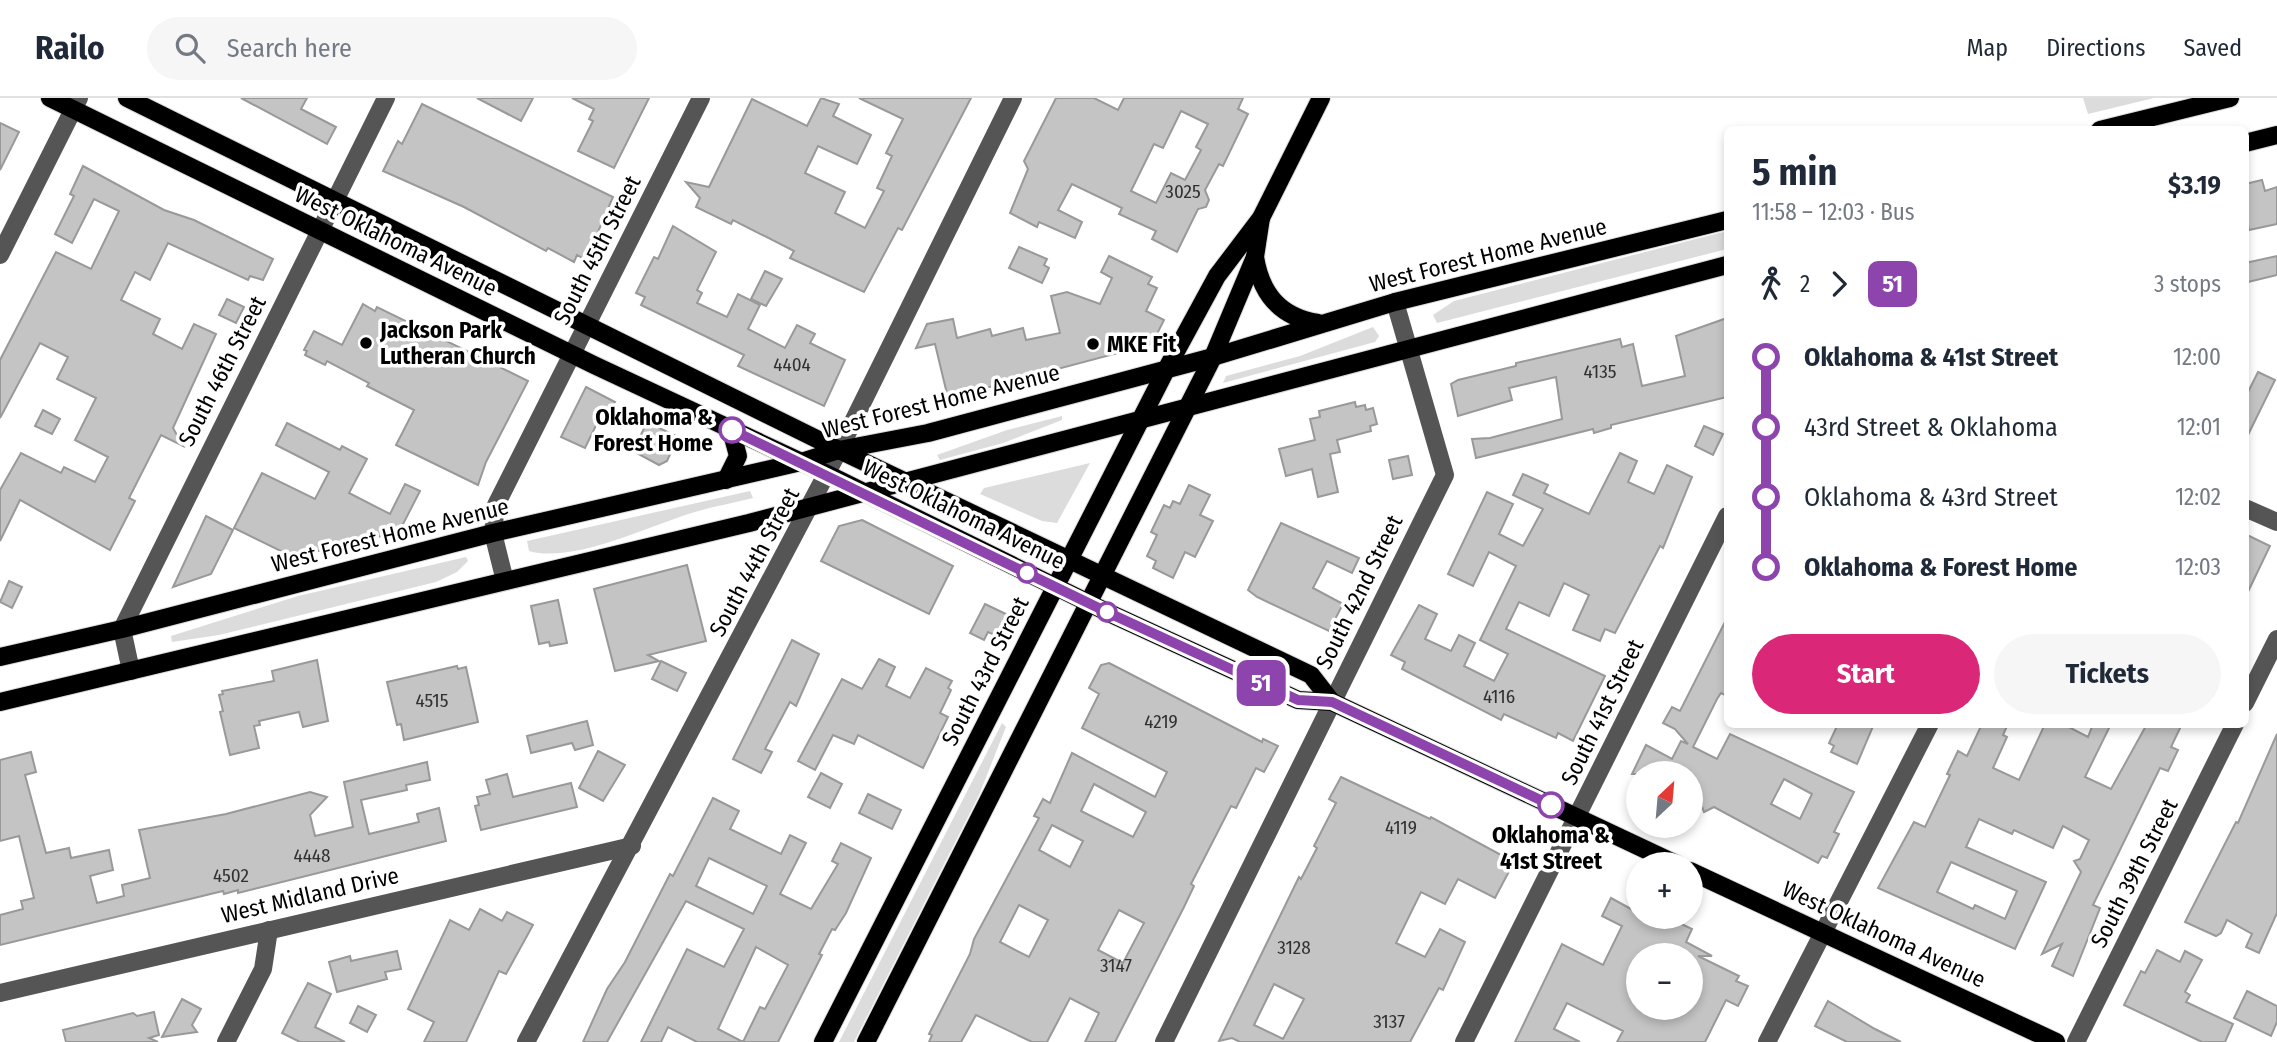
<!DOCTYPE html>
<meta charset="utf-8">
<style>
body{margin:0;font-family:"Fira Sans Condensed",sans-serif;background:#f6f6f7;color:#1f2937;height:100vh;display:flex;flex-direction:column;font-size:26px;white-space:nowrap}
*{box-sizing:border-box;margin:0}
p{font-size:23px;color:#747a83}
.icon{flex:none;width:38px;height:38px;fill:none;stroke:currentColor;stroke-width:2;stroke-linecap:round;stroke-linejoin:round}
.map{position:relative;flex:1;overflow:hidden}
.side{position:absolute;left:1724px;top:28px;width:525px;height:602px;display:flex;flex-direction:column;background:#fff;border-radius:10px;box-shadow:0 4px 10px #0003}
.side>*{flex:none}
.badge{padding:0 14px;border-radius:10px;font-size:24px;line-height:46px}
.needle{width:46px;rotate:26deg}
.controls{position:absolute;left:1626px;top:663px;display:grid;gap:14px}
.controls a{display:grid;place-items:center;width:77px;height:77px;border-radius:50%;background:#fff;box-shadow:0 4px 10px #0003;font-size:35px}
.map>.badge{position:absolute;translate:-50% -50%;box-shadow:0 0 0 4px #fff}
.legs{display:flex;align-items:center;gap:10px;height:77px;padding:0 28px;font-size:23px}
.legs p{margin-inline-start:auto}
.head{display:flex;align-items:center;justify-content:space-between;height:119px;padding:0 28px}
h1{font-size:38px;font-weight:700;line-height:52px}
.button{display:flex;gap:14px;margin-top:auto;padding:14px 28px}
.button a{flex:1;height:80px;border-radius:42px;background:#db2777;color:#fff;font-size:28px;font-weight:700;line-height:80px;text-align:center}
.button a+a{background:#f6f6f7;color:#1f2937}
ul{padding:0 28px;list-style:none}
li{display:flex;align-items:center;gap:24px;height:70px;font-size:26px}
li i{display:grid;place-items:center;width:10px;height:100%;margin:0 9px;background:currentColor}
li i::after{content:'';width:18px;height:18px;margin:-9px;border:5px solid;border-radius:50%;background:#fff}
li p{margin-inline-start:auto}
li:first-child i{background:linear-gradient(#0000 50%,currentColor 0)}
li:last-child i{background:linear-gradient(currentColor 50%,#0000 0)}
header{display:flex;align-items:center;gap:42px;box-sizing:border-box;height:98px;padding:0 35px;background:#fff;border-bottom:2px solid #e0e1e3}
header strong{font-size:33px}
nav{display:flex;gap:38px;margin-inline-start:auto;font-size:24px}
.search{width:490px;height:63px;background:#f6f6f7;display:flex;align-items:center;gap:18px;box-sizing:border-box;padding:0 24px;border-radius:38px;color:#747a83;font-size:26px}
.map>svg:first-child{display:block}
.green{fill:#dcdcdc}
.building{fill:#c4c4c4;stroke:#999;stroke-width:2;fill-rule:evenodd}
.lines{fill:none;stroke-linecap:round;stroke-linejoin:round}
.major-casing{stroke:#dbdbdb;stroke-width:20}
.minor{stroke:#555;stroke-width:18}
.major{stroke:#000;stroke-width:18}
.line-1-casing{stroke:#fff;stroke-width:16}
.line-1{stroke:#8e44ad;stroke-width:10}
.poi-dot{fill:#000;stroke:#fff;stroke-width:2.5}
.stop-1-dot{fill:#fff;stroke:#8e44ad;stroke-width:3.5}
.labels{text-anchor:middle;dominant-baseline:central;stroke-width:7;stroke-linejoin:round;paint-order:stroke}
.number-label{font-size:19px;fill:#313131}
.street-label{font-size:23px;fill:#000;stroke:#fff}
.poi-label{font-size:23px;font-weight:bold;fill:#000;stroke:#fff;text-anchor:start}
.stop-label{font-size:23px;font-weight:bold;fill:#000;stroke:#fff;text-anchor:end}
</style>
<header>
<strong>Railo</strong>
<div class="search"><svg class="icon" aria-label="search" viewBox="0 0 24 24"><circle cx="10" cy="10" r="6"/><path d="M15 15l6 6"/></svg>Search here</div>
<nav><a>Map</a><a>Directions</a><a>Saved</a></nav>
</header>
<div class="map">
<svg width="2277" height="944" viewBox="0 0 2277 944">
<rect width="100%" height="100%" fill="#fff"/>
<g class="green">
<polygon points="2083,0 2154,0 2088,16"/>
<polygon points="1727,133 1727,151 1437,225 1433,217 1454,203"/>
<polygon points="1373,229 1379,238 1375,244 1223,285 1226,278 1300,258"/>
<polygon points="1062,318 1062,322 1003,345 940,362 937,357 1007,332"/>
<polygon points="1090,365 1057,425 1042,423 980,396 984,390"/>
<path d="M750,393L753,400C734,405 714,408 695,414C651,427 573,466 529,453L527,443Z"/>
<polygon points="466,459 468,463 457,474 436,484 219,537 172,544 171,538 298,498"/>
<polygon points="1002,625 1006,629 979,697 854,944 839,944"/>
</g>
<g class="building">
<polygon points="241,0 307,0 301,11 336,29 327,46"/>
<polygon points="477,0 533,0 521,23"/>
<polygon points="572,0 649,0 614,70 578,53 593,23 589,21 594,11"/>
<polygon points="821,0 839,6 833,18 871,37 857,66 818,48 805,75 845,94 835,115 865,130 884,93 877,90 892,58 886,55 903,21 859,0 971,0 902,132 898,130 864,194 790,160 794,153 733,122 731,126 696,109 700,100 686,84 709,89 752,1 807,28"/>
<path d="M1056,0H1094L1118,12L1124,0H1243L1238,11L1248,16L1223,68L1219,66L1205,92L1209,102L1206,109L1198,111L1177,154L1152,141L1156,133L1119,116L1122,110L1072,86L1058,112L1082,124L1075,140L1039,124L1037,129L1010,115L1028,71L1024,63ZM1181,13L1208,26L1196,49L1201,52L1185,82L1171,75L1156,105L1131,93L1154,46L1163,50Z"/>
<polygon points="422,6 613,99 586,162 577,157 574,164 548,150 546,153 464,109 383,73 398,43 402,46"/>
<polygon points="0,25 19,34 0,72"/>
<polygon points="83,68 164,112 194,122 273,161 263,182 250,178 248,182 168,145 150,182 135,174 121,202 160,221 153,236 182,251 194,226 216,236 173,330 183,348 161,337 129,400 135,403 110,452 20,402 0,443 0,392 21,355 61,375 64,369 95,384 108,359 75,342 96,300 57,281 68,259 40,245 0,320 0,262 56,154 91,171 119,113 94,101 72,145 55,136 74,98 70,96"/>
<polygon points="2262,82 2265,93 2277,89 2277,126 2249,132 2245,116 2245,86"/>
<polygon points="673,128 716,154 697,192 702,195 697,205 727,219 738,196 760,207 748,231 785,250 797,227 815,236 810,245 845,262 824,308 738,268 744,257 641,207 645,199 636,195 654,159 658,161"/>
<polygon points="1019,149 1047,161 1044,167 1049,170 1042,185 1009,170"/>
<polygon points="1109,158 1152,179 1148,186 1157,190 1146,213 1164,222 1152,246 948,300 935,246 916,250 927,226 953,221 957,240 990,231 992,238 1023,230 1026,242 1060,235 1051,198 1067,194 1100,206 1112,180 1101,174"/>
<polygon points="2277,158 2277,177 2248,184 2245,165"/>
<polygon points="765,173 782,181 766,208 751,201"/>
<polygon points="227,201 244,209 236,225 219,217"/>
<polygon points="363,206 375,213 377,209 528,283 486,364 478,387 396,347 414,312 367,288 369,285 327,263 325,267 305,257 307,253 304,252 314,233 342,247"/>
<polygon points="1727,220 1727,299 1611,327 1611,330 1594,335 1593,331 1476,360 1472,341 1490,340 1562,321 1556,279 1509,290 1512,302 1458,318 1451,286 1458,282 1516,268 1516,265 1620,241 1622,249 1633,246 1642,288 1685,278 1676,238"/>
<polygon points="2258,274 2275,282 2245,343 2245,300"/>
<polygon points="586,289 615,304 609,316 603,313 585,350 561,339"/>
<polygon points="1355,304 1356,309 1365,307 1366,312 1373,310 1377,326 1370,328 1371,333 1337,342 1340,354 1330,356 1338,394 1318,399 1312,371 1286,378 1279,351 1315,342 1310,321 1320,319 1319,313"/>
<polygon points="43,312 60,321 52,336 35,328"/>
<polygon points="647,324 678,339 667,363 659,367 633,353"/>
<polygon points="287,325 340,352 342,348 367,361 349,395 390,416 405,386 420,393 399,434 293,459 234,430 262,375 315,401 329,374 276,347"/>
<polygon points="1704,328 1723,336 1713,357 1695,348"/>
<polygon points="1620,355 1637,363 1628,384 1654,396 1667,367 1692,379 1663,450 1660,448 1615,535 1605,531 1600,543 1573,532 1589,497 1564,485 1549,518 1519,504 1506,531 1605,578 1573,643 1558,635 1556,640 1504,616 1501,622 1402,571 1405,564 1391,557 1419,507 1437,516 1425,541 1451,553 1459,537 1475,545 1464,568 1494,583 1508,556 1480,542 1516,468 1489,454 1473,488 1448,476 1487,394 1513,406 1499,436 1523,448 1543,411 1513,397 1523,376 1548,387 1544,395 1589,416"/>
<polygon points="1408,358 1412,377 1393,381 1389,362"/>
<polygon points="1189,387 1210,397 1200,417 1213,423 1195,459 1185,454 1173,480 1153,470 1156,463 1147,458 1157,437 1151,434 1164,407 1170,410 1173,403 1180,406"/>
<polygon points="206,418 233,432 211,476 173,489"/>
<polygon points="862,422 953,468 929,516 821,463 839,428"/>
<polygon points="1281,425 1359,460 1352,475 1327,463 1313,490 1343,506 1329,533 1257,499 1248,492"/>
<polygon points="2245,436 2270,448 2245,500"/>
<polygon points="687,467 706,543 648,557 659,563 615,573 594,491"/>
<polygon points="9,483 22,489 12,510 0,504"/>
<polygon points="558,502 567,545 550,548 549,544 539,546 531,508"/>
<polygon points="985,506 1008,517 997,538 988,534 984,542 970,535"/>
<path d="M1727,520V598L1721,595L1717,601L1693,649L1717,661L1730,636L1854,694L1834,734L1839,736L1827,760L1822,758L1818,765L1714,709L1704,714L1690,676H1632L1646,647L1672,661L1681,643L1688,646L1675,631L1663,625L1672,609L1680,613ZM1784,681L1812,696L1800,721L1771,706Z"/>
<polygon points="792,542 819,556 796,608 790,604 765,651 772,654 761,675 733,661"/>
<polygon points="879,561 895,569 886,588 910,600 926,570 952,583 948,590 951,592 940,615 948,619 923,670 858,637 854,646 833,637 815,672 798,663 842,581 862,591"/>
<polygon points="317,562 328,623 303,629 299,614 259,623 260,627 254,628 259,650 230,657 220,614 223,613 219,597 223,596 222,593 274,583 272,573"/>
<polygon points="661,563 686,575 677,593 652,581"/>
<path d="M1109,565L1262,644L1263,641L1278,648L1264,674L1256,670L1236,710L1231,708L1191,786L1194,788L1184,809L1115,944H1085L1099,915L1070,900L1047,944H1032L976,917L961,944H929L932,937L929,936L970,856L974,841L1039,720L1034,718L1043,701L1050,705L1072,655L1155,699L1167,674L1082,630L1099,596L1089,590L1101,567ZM1094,686L1146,714L1133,739L1081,713ZM1052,727L1083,743L1070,769L1039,752ZM1019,807L1048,822L1029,859L1000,844ZM1119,812L1144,825L1123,865L1098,852Z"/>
<polygon points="457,568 458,571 466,569 478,624 404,642 401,626 397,627 387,584"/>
<polygon points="587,623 593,647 575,652 572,645 531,655 527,638"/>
<polygon points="1838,626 1874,626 1857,666 1831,654 1834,648 1829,645"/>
<path d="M1982,626H2008L2003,637L2007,639L1993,670L2019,682L2045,626H2063L2088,639L2093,626H2111L2085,679L2111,691L2147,626H2182L2171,649L2178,652L2168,673L2160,670L2093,807L2100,810L2073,878L2052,868L2062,846L2042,856L2081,774L2074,763L2080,761L2089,742L2063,728L2053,750L2014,732L2012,736L1979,721L1966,749L2046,784L2015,851L1878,790L1914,724L1925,729L1950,677L1947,676L1958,653L1967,658ZM1951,764L2017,793L2005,821L1975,807L1973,811L1937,794Z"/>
<polygon points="2277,636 2277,815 2259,855 2246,849 2252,836 2227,822 2221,835 2216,838 2185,824 2236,724 2238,725"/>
<polygon points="598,653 625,667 603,703 579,690"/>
<polygon points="31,654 36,674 25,677 46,755 69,750 71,760 109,752 113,772 90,778 97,805 124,798 122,787 150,780 139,732 226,716 310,694 327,699 310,717 315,738 353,729 344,684 427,664 430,682 406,687 407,692 361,702 369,736 419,724 417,716 439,710 446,743 238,795 238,792 224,796 223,793 0,847 0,817 23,811 21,803 34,800 19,738 0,743 0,662"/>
<polygon points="821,675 842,686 830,710 808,699"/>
<polygon points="507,676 513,699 571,685 577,709 481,732 475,708 479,707 477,699 490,696 486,682"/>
<path d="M1341,679L1430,721L1431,719L1514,764L1495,800L1458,781L1445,806L1421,794L1396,845L1425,859L1440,831L1465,844L1443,892L1439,890L1410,944H1240L1232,940L1219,943L1299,779L1301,781L1317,750L1314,748L1336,705L1329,701ZM1274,886L1304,901L1283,941L1254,927Z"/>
<polygon points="868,696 901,712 892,731 859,715"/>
<path d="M713,700L739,713L730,731L781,756L790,737L806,745L780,796L811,811L838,766L832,763L841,745L871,760L846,815L835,832L832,831L819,856L822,857L778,944H697L668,929L661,944H641L687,851L724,869L744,831L686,803L607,944H583L607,891L625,864L670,776L673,778ZM709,760L767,788L753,816L696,788ZM756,849L788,867L765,911L760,909L743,944L718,931Z"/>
<path d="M1638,797V819H1667L1692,831L1686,844L1712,858H1698L1739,878L1736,883L1748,888L1738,908L1726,902L1705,944H1617L1623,933L1567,905L1554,931L1580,944H1515L1562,846L1603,867L1622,828L1602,818L1611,800L1631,811ZM1638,858H1690V910H1638Z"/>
<polygon points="480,811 502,823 507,814 533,827 506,876 499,873 466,944 424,944 434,924 408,911 450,822 469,832"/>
<polygon points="2157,852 2180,864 2185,853 2202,862 2185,894 2190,897 2186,904 2233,926 2225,944 2202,944 2124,907 2141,873 2145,875"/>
<polygon points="397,853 401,871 385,874 387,881 337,894 329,864 350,858 351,863"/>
<polygon points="308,885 331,896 315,929 345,944 300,944 282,935"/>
<polygon points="2247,893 2277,908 2277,924 2271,938 2234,920"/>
<polygon points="182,901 201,911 192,927 197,934 162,939"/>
<polygon points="1828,903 1875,931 1901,944 1847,944 1815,928"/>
<polygon points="358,908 376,917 367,934 350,925"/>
<polygon points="154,914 159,937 149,940 158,944 66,944 63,932 133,915 137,918"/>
</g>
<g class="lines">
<g class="major-casing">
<g id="major">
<polyline points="50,0 594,267 827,376 1109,515 1298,602 1332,604 1676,766"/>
<polyline points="127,0 839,352 1311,577 1332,604"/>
<polyline points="2100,32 2230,0"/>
<polyline points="2245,45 2277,37"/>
<path d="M1255,159C1261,196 1280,219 1318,225"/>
<polyline points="726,382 738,358 731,332"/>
<polyline points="0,559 122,531 493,435 801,364 839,352 928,335 1213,259 1395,204 1727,122"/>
<polyline points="0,604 749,425 1727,167"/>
<polyline points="1690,773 2056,944"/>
<polyline points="823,944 1167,270 1217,178 1261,120 1321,0"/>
<polyline points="866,944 1213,259 1255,159 1261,120"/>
</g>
</g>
<g class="minor">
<polyline points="0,157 79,0"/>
<polyline points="2245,410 2277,424"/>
<polyline points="505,483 493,435 496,407 701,0"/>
<polyline points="131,573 122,531 386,0"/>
<polyline points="2245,605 2277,541"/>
<polyline points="0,895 632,748"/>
<polyline points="226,944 263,871 269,832"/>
<polyline points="526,944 839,352 1013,0"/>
<polyline points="1164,944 1445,377 1395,204"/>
<polyline points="1464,944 1727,418"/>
<polyline points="1767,944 1930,626"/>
<polyline points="2076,944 2235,626"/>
</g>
<use href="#major" class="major"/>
</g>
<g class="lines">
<g class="line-1-casing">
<polyline id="line-1" points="732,332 1109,515 1298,602 1332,604 1551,707"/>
</g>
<use href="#line-1" class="line-1"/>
</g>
<g class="poi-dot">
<circle cx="366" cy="245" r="7"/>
<circle cx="1093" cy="246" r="7"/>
</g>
<g class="stop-1-dot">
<circle cx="732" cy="332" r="12"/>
<circle cx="1027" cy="475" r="9"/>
<circle cx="1107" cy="514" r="9"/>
<circle cx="1551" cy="707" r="12"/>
</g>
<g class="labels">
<g class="number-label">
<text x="1183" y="93">3025</text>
<text x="792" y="266">4404</text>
<text x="1600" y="273">4135</text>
<text x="1499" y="598">4116</text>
<text x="432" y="602">4515</text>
<text x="1161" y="623">4219</text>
<text x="1401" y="729">4119</text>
<text x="312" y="757">4448</text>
<text x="231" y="777">4502</text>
<text x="1294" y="849">3128</text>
<text x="1116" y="867">3147</text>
<text x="1389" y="923">3137</text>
</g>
<g class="street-label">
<text transform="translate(396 143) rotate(26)">West Oklahoma Avenue</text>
<text transform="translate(597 152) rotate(-63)">South 45th Street</text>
<text transform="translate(1488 157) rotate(-14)">West Forest Home Avenue</text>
<text transform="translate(222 273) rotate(-63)">South 46th Street</text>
<text transform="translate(941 303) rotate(-14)">West Forest Home Avenue</text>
<text transform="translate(964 416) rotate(26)">West Oklahoma Avenue</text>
<text transform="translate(390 437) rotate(-14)">West Forest Home Avenue</text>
<text transform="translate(754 464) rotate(-62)">South 44th Street</text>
<text transform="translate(1359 494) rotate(-64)">South 42nd Street</text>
<text transform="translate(985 573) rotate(-63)">South 43rd Street</text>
<text transform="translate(1602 614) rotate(-64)">South 41st Street</text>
<text transform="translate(2134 775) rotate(-63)">South 39th Street</text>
<text transform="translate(310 797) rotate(-13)">West Midland Drive</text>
<text transform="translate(1884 836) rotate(25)">West Oklahoma Avenue</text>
</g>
<g class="poi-label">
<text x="380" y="232">Jackson Park<tspan x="380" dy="26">Lutheran Church</tspan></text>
<text x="1107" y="246">MKE Fit</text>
</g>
<g class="stop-label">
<text x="713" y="319">Oklahoma &amp;<tspan x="713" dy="26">Forest Home</tspan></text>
<text x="1551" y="737" text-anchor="middle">Oklahoma &amp;<tspan x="1551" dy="26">41st Street</tspan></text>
</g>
</g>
</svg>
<div class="controls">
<a><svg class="needle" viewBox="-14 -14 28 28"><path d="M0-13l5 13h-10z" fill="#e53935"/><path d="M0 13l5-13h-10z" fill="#747a83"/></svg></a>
<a>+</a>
<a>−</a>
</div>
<b class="badge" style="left:1261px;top:585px;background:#8e44ad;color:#fff">51</b>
<section class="side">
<div class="head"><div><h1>5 min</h1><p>11:58 – 12:03 · Bus</p></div><b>$3.19</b></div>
<div class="legs"><svg class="icon" aria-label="walk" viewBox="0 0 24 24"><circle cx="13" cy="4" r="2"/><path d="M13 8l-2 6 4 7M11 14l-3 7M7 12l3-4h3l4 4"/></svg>2<svg class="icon" aria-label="forward" viewBox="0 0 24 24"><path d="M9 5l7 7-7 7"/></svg><b class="badge" style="background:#8e44ad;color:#fff">51</b><p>3 stops</p></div>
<ul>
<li><i style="color:#8e44ad"></i><b>Oklahoma &amp; 41st Street</b><p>12:00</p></li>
<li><i style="color:#8e44ad"></i><span>43rd Street &amp; Oklahoma</span><p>12:01</p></li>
<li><i style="color:#8e44ad"></i><span>Oklahoma &amp; 43rd Street</span><p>12:02</p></li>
<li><i style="color:#8e44ad"></i><b>Oklahoma &amp; Forest Home</b><p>12:03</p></li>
</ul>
<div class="button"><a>Start</a><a>Tickets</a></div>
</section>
</div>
